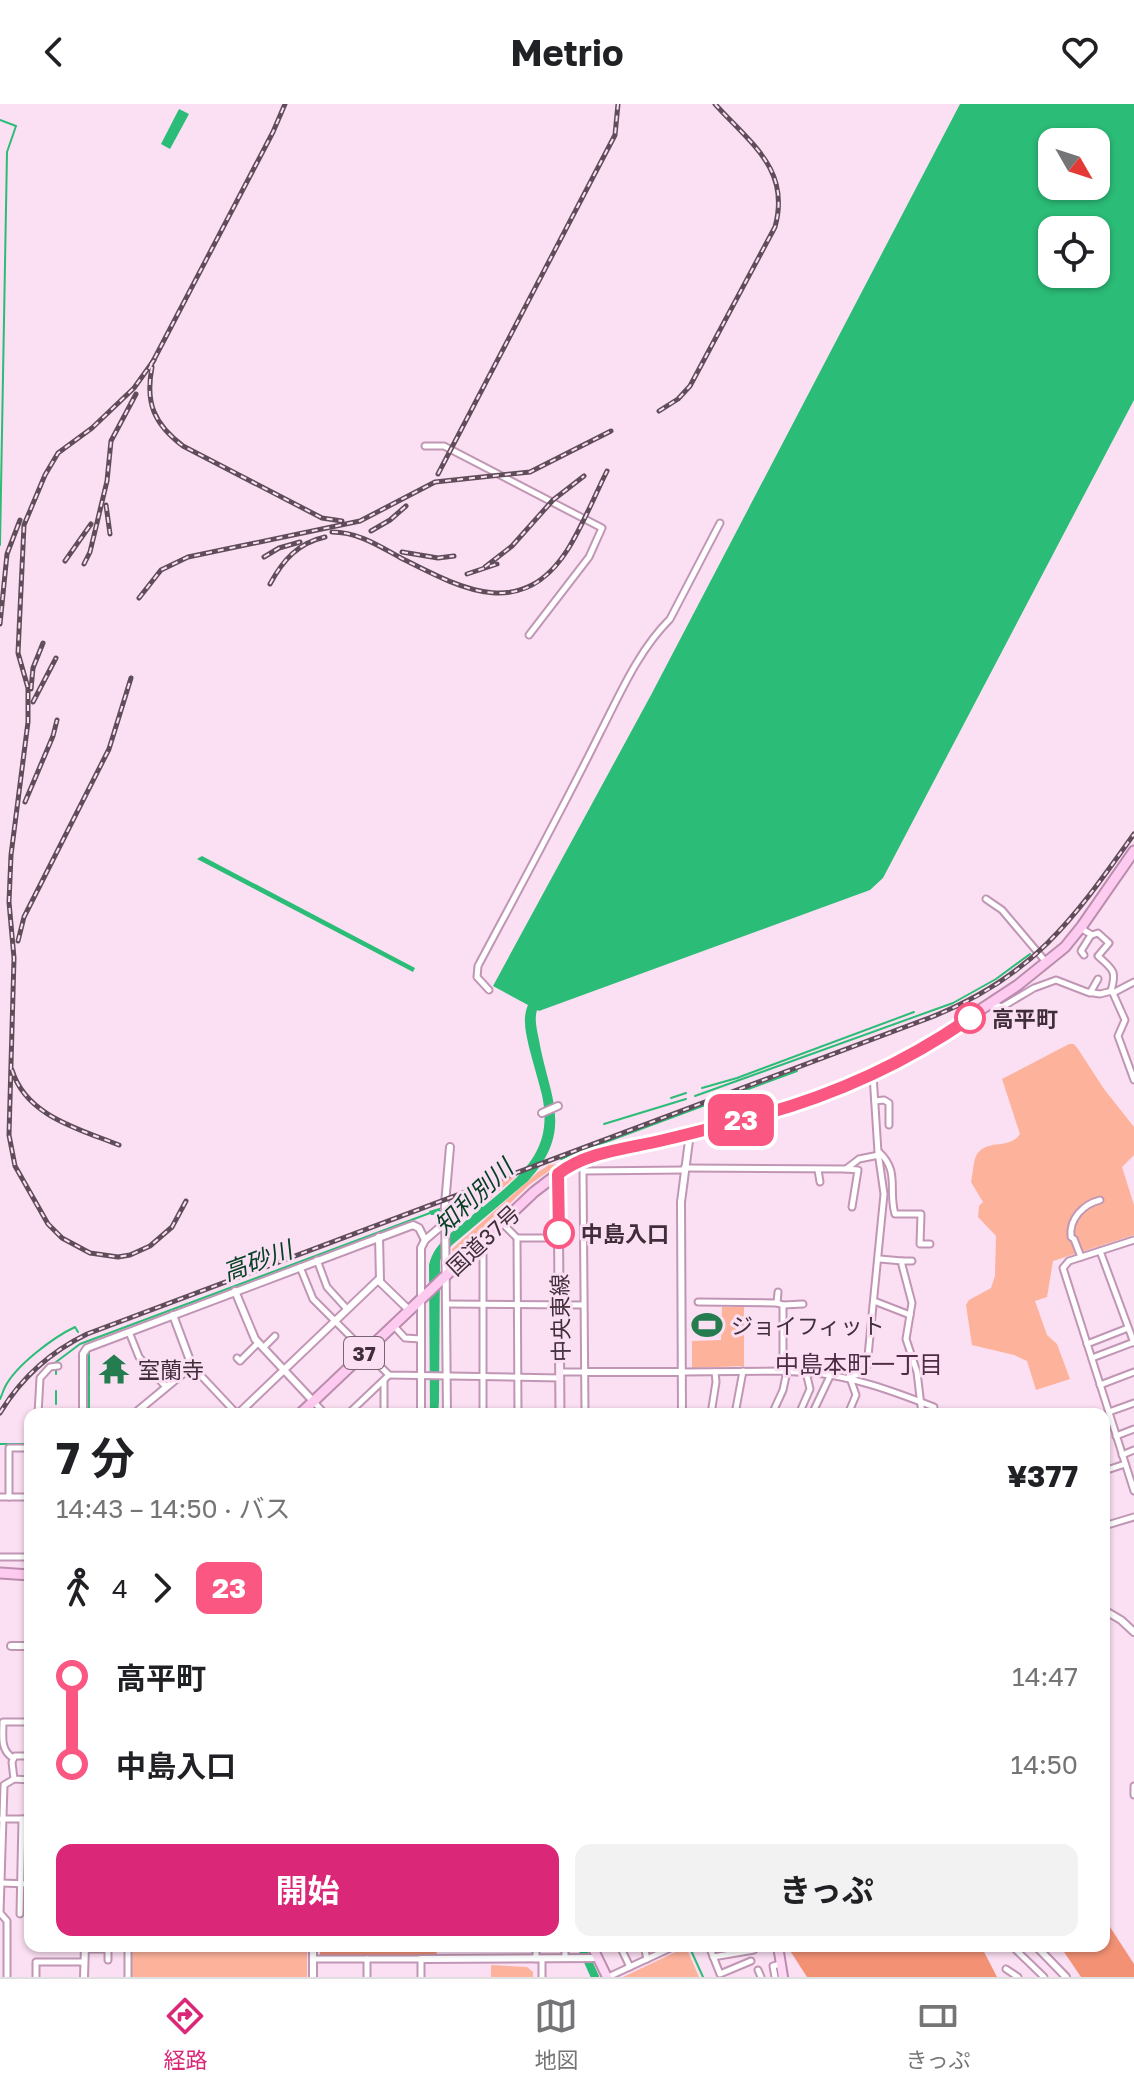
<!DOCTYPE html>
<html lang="ja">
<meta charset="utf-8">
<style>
body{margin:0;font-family:"Golos Text","Noto Sans JP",sans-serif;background:#f2f2f2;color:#202124;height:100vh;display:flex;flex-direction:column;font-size:30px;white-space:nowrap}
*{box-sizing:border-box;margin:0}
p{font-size:26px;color:#757577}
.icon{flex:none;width:44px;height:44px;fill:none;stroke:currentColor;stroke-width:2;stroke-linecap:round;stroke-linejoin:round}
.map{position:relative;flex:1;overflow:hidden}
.sheet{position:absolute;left:24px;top:1304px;width:1086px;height:544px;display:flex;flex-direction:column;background:#fff;border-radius:16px;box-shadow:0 2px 6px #0004}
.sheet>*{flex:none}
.badge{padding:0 16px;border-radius:12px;font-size:28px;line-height:52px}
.needle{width:52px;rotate:129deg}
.controls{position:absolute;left:1038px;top:24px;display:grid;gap:16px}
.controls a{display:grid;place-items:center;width:72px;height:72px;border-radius:16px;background:#fff;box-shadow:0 2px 6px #0004;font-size:40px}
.map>.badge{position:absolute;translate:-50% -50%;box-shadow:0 0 0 4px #fff}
.legs{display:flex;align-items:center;gap:12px;height:88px;padding:0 32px;font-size:26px}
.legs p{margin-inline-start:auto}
.overview{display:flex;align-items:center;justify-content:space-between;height:136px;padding:0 32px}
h1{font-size:44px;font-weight:700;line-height:60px}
.button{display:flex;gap:16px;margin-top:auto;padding:16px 32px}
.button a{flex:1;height:92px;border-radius:16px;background:#db2777;color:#fff;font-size:32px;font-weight:700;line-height:92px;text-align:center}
.button a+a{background:#f2f2f2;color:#202124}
ul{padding:0 32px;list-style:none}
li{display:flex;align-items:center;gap:28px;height:88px;font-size:30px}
li i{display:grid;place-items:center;width:12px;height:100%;margin:0 10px;background:currentColor}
li i::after{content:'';width:20px;height:20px;margin:-10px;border:6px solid;border-radius:50%;background:#fff}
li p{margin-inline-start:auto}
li:first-child i{background:linear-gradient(#0000 50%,currentColor 0)}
li:last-child i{background:linear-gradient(currentColor 50%,#0000 0)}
header{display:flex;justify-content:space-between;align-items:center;height:104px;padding:0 32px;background:#fff;font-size:36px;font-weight:700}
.tab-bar{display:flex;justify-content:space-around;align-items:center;height:112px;border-top:2px solid #e0e0e0;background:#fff;font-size:22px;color:#757577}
.tab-bar a{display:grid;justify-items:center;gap:4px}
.tab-bar .on{color:#db2777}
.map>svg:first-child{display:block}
.green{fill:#fdb29c}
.forest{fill:#f39175}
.water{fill:#2bbc77;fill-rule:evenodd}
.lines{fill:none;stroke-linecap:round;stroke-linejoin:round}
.stream{stroke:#2bbc77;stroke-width:2}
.river{stroke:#2bbc77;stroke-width:8}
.minor-casing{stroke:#c196b5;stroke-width:9}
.tertiary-casing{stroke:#c196b5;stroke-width:10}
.secondary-casing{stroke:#c196b5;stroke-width:11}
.primary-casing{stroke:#bb8cae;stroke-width:12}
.trunk-casing{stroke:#bb8cae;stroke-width:13}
.minor{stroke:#fff;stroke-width:5}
.tertiary{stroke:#fff;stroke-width:6}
.secondary{stroke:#feecf9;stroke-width:7}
.primary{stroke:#fed8f4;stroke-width:8}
.trunk{stroke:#fecbf0;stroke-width:9}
.rail-casing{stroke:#604d5a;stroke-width:5}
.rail{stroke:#fbdff2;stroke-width:2;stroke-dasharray:6;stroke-linecap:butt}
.line-1-casing{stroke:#fff;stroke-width:18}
.line-1{stroke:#fa5882;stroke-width:12}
.stop-1-dot{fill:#fff;stroke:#fa5882;stroke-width:4}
.labels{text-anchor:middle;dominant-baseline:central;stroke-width:6;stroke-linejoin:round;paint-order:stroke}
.shield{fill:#fbdff2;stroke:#786472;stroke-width:2}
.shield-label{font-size:20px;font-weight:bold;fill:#402f3b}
.stop-label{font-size:22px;font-weight:bold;fill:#402f3b;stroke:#fbdff2;text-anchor:start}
.street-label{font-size:22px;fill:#402f3b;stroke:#fbdff2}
.poi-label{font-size:22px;fill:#402f3b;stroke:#fbdff2;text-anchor:start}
.water-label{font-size:24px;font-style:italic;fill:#064125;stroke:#fbdff2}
.neighbourhood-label{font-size:24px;fill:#4f2c46;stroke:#fbdff2}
</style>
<header><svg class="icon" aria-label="back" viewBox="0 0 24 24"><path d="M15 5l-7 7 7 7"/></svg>Metrio<svg class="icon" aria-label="heart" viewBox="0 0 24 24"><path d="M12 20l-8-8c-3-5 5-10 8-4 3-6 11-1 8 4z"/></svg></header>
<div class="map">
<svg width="1134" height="1873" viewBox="0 0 1134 1873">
<rect width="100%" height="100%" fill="#fbdff2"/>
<g class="green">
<path d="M1069,940H1074L1078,945L1104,985L1134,1023V1051L1122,1063L1134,1101V1131L1053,1157L1047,1193L1035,1197L1047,1231L1057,1240L1070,1275L1036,1286L1027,1257L1014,1251L972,1241L966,1201L969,1196L991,1184L995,1172L996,1132L978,1113L979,1102L983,1098L971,1078C973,1070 973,1059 976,1052C985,1034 1010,1046 1020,1030L1002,975Z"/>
<polygon points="559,1060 529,1081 454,1153 452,1145 538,1068 549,1061"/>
<polygon points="509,1072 515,1073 483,1101 462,1095 452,1097 451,1094"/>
<polygon points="722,1203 744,1203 744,1262 692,1264 692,1237 721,1236"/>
<polygon points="130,1842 307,1842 307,1873 131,1873"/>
<polygon points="686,1843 699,1873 623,1873"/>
<polygon points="491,1861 527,1863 533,1868 533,1873 491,1873"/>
</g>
<g class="forest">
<polygon points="1104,1795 1110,1823 1134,1860 1134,1873 1081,1873 1060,1842 1104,1842"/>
<polygon points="320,1842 434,1842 437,1850 460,1850 460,1853 320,1851"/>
<polygon points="787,1842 981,1842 997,1873 807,1873"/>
</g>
<g class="water">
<path d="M960,0H1134V296L883,774L870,786L539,907L537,906C534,916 537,926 539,936C549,993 575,1026 528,1077L452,1141L440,1156L439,1298L438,1310H430L429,1161C435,1135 460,1124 477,1107C458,1100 448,1111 431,1111L429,1107L463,1097L483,1103C522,1070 554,1047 542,991C538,975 533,959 529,943C526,929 522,915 528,901L493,882L651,591ZM1052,38H1096V82H1052ZM1052,126H1096V170H1052Z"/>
<polygon points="179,5 189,10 170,45 161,40"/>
<polygon points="202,752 415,864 413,868 197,755"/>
</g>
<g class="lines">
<g class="stream">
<polyline points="0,16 16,22 7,48 0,441"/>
<polyline points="702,984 737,974 914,908"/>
<polyline points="695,992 953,899 996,875 1030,850"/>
<polyline points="671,994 686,989"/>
<polyline points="604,1020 686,995"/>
<polyline points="587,1045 797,967"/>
<polyline points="561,1055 586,1046"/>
<polyline points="810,1265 839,1265"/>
<polyline points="56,1270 56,1258 80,1240 430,1109"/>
<path d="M0,1295C2,1291 3,1287 5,1283C16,1261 54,1233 75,1223L78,1228"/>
<polyline points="56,1300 56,1287"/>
<polyline points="89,1310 89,1248"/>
<polyline points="0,1340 30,1340"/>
<polyline points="689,1842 703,1873"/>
</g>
<polyline class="river" points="581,1842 595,1873"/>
<g class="minor-casing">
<g id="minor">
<polyline points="425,342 444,342 602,424 589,453 529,531"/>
<polyline points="986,795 1002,806 1046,858"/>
<path d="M1082,825L1092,831L1098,829L1109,839L1098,852C1113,866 1117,866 1111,887"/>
<polyline points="1084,851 1081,847 1091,831"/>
<path d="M489,886L477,873L478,862C519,785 561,708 600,629C620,590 638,547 670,515L720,419"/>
<polyline points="1090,889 1098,875"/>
<polyline points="1113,889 1134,878"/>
<polyline points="992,900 1002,903 1034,884 1056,876 1087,888 1100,890 1112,887 1125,916 1118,932 1134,976"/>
<polyline points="875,997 884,996 889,999 889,1021"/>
<path d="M879,1048C900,1067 888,1086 895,1110H921L920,1140H930"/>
<polyline points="684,1064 846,1065 859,1055 879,1051"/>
<polyline points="846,1065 858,1066 852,1103"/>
<polyline points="818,1066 820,1078"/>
<polyline points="502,1119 517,1134 558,1134"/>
<polyline points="517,1134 518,1310"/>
<polyline points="1134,1136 1069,1157 1063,1164 1134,1387"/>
<polyline points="479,1141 483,1146 483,1310"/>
<polyline points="1100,1147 1134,1239"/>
<path d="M1081,1153L1074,1135L1071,1133C1069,1114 1084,1100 1100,1096"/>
<polyline points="880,1155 902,1157"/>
<polyline points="317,1156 327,1183 347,1205"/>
<polyline points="912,1157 902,1157 902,1161 912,1199 906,1235 917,1268 922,1310"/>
<polyline points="300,1163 313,1195 389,1271 560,1274"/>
<polyline points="778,1188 777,1199 783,1201 783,1267"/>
<polyline points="874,1197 910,1211"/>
<polyline points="698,1198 777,1199"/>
<polyline points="446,1200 583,1201"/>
<polyline points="783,1201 803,1200"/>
<polyline points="393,1221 405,1234 421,1235"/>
<polyline points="129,1228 139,1253 166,1283"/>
<polyline points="1087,1240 1128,1224"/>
<polyline points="263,1244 275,1232"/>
<polyline points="237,1254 240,1257 258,1239"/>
<polyline points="1092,1254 1134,1238"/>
<polyline points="192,1262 237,1310"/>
<polyline points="560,1268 585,1268"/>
<polyline points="682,1268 787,1267 783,1286 772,1310"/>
<polyline points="849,1273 862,1269 867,1262 884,1090 878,1048 873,971"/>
<polyline points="384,1277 384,1310"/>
<polyline points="1100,1281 1134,1268"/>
<polyline points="314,1298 325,1310"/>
<polyline points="1109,1308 1134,1299"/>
<polyline points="38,1310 40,1274 50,1263 58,1262"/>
<polyline points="348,1310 389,1271"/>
<polyline points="585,1310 583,1067 684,1066"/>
<polyline points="711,1310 716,1278 715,1268"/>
<polyline points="735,1310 743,1267"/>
<path d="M799,1310L810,1285L806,1268C852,1272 890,1286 934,1303"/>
<polyline points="812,1310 831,1270"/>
<polyline points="848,1310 856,1291 850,1274"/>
<polyline points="1116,1332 1134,1325"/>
<polyline points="1122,1351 1134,1346"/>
<polyline points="1104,1367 1125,1360"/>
<polyline points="0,1393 9,1393 9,1344 30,1344"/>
<polyline points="9,1393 30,1393"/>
<polyline points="1104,1422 1134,1413"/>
<polyline points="0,1453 30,1453"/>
<polyline points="30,1652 15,1652 12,1658 14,1675 30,1676"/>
<path d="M13,1654C0,1646 3,1632 3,1618H30"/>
<polyline points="1134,1682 1134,1691"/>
<polyline points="2,1715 30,1715"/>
<polyline points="1,1779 30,1780"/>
<polyline points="20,1810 22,1715"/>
<polyline points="128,1842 128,1873"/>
<polyline points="536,1842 536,1855"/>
<polyline points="565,1842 565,1854"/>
<polyline points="620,1842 630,1863"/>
<polyline points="644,1842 647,1855"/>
<polyline points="709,1842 720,1870 751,1857"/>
<polyline points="1017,1842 1015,1845 1044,1873"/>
<polyline points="85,1845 108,1845"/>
<polyline points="713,1853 754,1846"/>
<polyline points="313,1855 421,1855 421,1873"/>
<polyline points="542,1855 542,1873"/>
<polyline points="108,1856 108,1843"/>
<polyline points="1006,1865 1018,1873"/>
<polyline points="758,1866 761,1873"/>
<polyline points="7,1873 7,1817 0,1809 4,1681 14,1675"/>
<polyline points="36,1873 36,1858 84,1858"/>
<polyline points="367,1873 367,1855"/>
<polyline points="608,1873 675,1842"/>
<polyline points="775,1873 773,1862 780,1860"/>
</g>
</g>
<g class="tertiary-casing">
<g id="tertiary">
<polyline points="542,1009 558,1002"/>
<polyline points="379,1133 380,1176"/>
<polyline points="235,1187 255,1235 313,1297"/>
<polyline points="787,1267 806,1268"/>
<polyline points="585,1268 682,1268"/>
<polyline points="83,1310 83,1250 87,1244 413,1121 419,1124 425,1136"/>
<polyline points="134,1310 192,1262 173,1211"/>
<polyline points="238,1310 378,1176 409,1206"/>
<polyline points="421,1310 421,1144 425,1136 445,1119"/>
<polyline points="447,1310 445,1100 450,1043"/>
<polyline points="682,1310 681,1098 690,1029"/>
<polyline points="1104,1506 1121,1516 1134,1528"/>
<polyline points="11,1542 30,1542"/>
<polyline points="313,1842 313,1873"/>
<polyline points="1036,1842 1066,1873"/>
<polyline points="421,1855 598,1854"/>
<polyline points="84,1873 85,1842"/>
</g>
</g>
<g class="secondary-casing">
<polyline id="secondary" points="558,1070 560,1310"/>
</g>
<g class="primary-casing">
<g id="primary">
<polyline points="592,1842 607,1873"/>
<polyline points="778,1842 783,1873"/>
</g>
</g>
<g class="trunk-casing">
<g id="trunk">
<polyline points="300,1310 534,1088 564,1065 590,1054 815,994 904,956 1018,881 1065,843 1082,822 1134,747"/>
<polyline points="0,1469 30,1471"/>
</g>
</g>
<use href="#minor" class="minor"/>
<use href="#tertiary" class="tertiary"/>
<use href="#secondary" class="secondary"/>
<use href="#primary" class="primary"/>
<use href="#trunk" class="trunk"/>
<g class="rail-casing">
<g id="rail">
<polyline points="154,256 134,284 92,324 58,349 45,371 24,421 18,549 28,584 28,618 11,751 9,798 14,854 9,1031 15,1062 48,1120 62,1134 90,1149 118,1153 130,1151 150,1142 172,1123 186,1097"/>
<path d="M152,263C145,299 154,320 183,342L322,414L342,417"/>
<polyline points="149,265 273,28 285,0"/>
<path d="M659,307L678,295L690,282L775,123C791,65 750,39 715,0"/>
<polyline points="438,370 615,31 618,0"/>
<polyline points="106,401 110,430"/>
<polyline points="371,427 390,416 406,402"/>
<path d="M332,428C358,428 379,442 401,454C462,485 522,518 568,445C583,421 594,393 607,367"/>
<polyline points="402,448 438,454 454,452"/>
<polyline points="264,453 279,444 300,438"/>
<polyline points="65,457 91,420"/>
<polyline points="84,460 90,448 107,377 111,337 136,290"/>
<polyline points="485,463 512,442 553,396 584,372"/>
<polyline points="467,470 497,460"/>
<path d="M270,480C283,456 298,439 325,433"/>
<polyline points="139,494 161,466 188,453 360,417 435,378 530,368 611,327"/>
<polyline points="0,520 7,450 20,416"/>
<polyline points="31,585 33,564 43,539"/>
<polyline points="33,598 56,554"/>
<polyline points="25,698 53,632 57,616"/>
<polyline points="18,837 24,813 109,645 131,574"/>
<path d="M12,966C26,1012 79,1025 119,1041"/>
<path d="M0,1309C21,1274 50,1248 87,1230L929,914C1032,874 1073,816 1134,730"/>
</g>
</g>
<use href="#rail" class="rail"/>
</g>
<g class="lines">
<g class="line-1-casing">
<path id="line-1" d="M559,1129L558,1070C585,1049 623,1045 655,1038C691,1030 726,1020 761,1011C837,990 905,959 970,914"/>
</g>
<use href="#line-1" class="line-1"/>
</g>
<defs>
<g id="stadium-bare" transform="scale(2.4)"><path d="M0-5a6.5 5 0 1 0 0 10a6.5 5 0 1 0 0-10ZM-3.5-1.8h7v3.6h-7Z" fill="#257c4f" stroke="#fbdff2" stroke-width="2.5" paint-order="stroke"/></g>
<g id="temple-bare" transform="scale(2.4)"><path d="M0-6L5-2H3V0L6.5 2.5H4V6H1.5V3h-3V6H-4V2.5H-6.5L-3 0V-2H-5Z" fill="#257c4f" stroke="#fbdff2" stroke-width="2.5" paint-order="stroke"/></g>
</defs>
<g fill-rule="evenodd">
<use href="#stadium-bare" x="707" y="1221"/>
<use href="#temple-bare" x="114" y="1265"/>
</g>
<g class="stop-1-dot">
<circle cx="970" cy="914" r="14"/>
<circle cx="559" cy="1129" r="14"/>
</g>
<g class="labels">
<rect class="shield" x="344" y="1233" width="40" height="32" rx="6"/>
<g class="shield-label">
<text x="364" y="1249">37</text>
</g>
<g class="stop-label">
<text x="992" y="914">高平町</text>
<text x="581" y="1129">中島入口</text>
</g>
<g class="street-label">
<text transform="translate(483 1136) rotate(-43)">国道37号</text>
<text transform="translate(560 1214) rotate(-91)">中央東線</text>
</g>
<g class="poi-label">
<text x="731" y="1221">ジョイフィット</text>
<text x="138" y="1265">室蘭寺</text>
</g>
<g class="water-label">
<text transform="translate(473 1092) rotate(-43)">知利別川</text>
<text transform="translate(257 1156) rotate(-20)">高砂川</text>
</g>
<g class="neighbourhood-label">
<text x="859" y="1259">中島本町一丁目</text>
</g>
</g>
</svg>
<div class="controls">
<a><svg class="needle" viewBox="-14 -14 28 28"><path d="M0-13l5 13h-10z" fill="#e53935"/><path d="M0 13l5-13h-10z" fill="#757577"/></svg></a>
<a><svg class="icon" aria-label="locate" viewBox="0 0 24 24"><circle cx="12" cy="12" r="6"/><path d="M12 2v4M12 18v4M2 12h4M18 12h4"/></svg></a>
</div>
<b class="badge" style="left:741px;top:1016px;background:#fa5882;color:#fff">23</b>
<section class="sheet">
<div class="overview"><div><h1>7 分</h1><p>14:43 – 14:50 · バス</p></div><b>¥377</b></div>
<div class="legs"><svg class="icon" aria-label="walk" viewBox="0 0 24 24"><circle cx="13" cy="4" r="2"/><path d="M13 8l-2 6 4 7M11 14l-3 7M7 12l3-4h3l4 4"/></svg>4<svg class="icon" aria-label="forward" viewBox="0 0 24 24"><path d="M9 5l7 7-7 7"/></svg><b class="badge" style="background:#fa5882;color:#fff">23</b></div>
<ul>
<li><i style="color:#fa5882"></i><b>高平町</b><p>14:47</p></li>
<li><i style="color:#fa5882"></i><b>中島入口</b><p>14:50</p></li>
</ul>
<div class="button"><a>開始</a><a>きっぷ</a></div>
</section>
</div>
<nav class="tab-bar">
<a class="on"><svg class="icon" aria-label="directions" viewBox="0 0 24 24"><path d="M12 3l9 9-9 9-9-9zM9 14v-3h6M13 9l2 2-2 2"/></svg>経路</a>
<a><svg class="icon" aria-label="map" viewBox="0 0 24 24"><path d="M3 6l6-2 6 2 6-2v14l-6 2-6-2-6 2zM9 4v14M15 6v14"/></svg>地図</a>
<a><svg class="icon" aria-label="tickets" viewBox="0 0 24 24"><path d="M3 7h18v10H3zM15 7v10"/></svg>きっぷ</a>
</nav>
